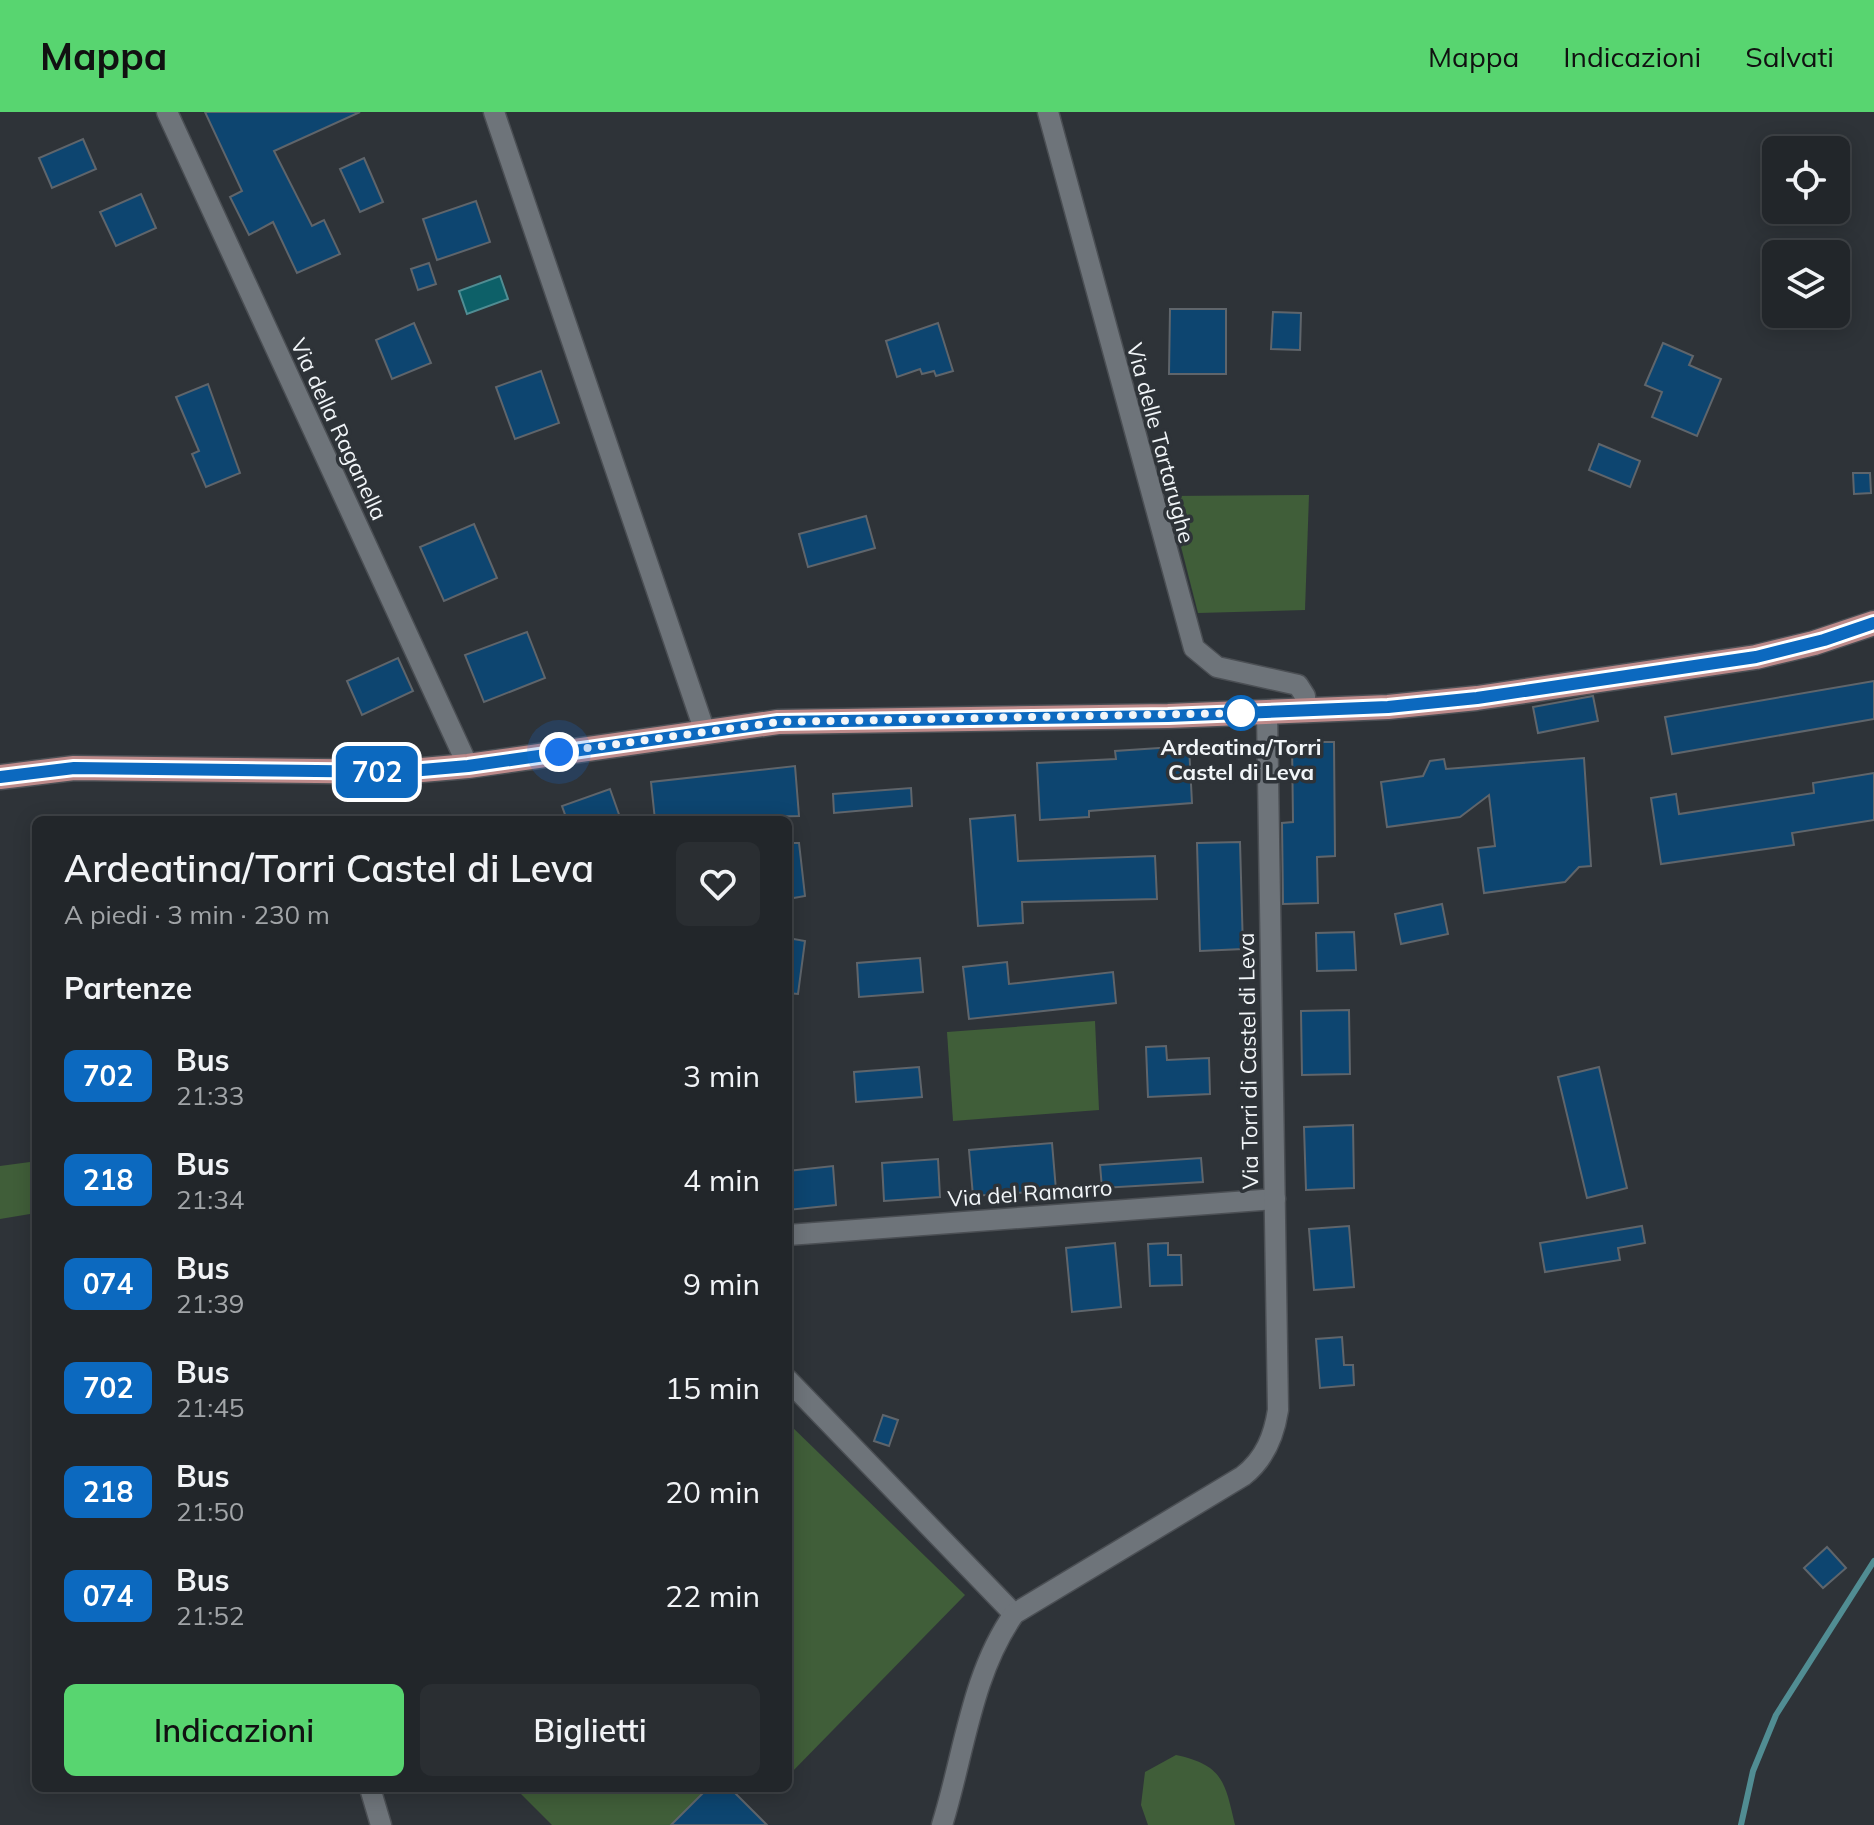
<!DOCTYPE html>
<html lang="it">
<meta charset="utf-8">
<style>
body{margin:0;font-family:Mulish,sans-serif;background:#2a2e32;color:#f1f3f6;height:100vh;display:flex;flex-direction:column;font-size:30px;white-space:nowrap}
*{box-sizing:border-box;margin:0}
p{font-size:26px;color:#a2a5a8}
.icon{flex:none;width:44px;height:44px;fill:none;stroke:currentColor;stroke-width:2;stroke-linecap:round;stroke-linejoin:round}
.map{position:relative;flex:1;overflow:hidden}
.panel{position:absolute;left:32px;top:704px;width:760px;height:976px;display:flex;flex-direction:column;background:#22262a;border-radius:12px;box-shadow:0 4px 20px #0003,0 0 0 2px #3f4347}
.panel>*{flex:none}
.badge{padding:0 16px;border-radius:12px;font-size:28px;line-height:52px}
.controls{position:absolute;left:1762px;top:24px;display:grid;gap:16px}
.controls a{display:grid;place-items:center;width:88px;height:88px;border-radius:12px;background:#22262a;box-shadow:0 4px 20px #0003,0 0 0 2px #3f4347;font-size:40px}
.you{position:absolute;width:40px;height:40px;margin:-20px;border:6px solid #fff;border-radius:50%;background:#1a73e8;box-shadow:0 0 0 12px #1a73e833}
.map>.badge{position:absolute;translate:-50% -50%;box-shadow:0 0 0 4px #fff}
h2{padding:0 32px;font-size:30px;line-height:72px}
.round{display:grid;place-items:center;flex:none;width:84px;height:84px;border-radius:12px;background:#2a2e32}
.headline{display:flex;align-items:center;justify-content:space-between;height:136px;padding:0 32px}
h1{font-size:38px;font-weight:600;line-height:60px}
.action{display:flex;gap:16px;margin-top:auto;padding:16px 32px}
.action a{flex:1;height:92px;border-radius:12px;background:#58d570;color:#111;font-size:32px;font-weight:600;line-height:92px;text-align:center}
.action a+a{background:#2a2e32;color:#f1f3f6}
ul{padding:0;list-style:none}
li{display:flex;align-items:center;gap:24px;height:104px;padding:0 32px}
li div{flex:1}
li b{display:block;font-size:30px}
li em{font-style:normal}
li .badge{min-width:88px;font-weight:700;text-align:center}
header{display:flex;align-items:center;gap:48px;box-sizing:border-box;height:112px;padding:0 40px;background:#58d570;color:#111}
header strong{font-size:38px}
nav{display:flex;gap:44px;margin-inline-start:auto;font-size:28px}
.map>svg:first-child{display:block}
.green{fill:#405e39}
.water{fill:#0d6068;stroke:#518d93;stroke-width:2}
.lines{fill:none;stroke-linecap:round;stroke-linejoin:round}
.stream{stroke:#518d93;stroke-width:6}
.building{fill:#0d4570;stroke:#5f656b;stroke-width:2}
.minor-casing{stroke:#4b4f54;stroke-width:23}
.major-casing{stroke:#4b4f54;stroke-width:27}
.minor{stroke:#6e747a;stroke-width:20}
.major{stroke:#bd8a8a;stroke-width:24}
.line-casing{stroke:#fff;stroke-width:18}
.line{stroke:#0c69bf;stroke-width:12}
.walk{stroke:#f1f5f8;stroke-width:8;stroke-dasharray:0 14.4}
.stop-dot{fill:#fff;stroke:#0c69bf;stroke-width:4}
.labels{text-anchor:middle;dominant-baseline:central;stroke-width:7;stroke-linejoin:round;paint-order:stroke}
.street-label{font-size:22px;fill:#f1f5f8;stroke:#2e3338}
.stop-label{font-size:22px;font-weight:bold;fill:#f1f5f8;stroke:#2e3338}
</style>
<header>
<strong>Mappa</strong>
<nav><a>Mappa</a><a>Indicazioni</a><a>Salvati</a></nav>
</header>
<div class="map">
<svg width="1874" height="1713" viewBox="0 0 1874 1713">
<rect width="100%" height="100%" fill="#2e3338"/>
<g class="green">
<polygon points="1309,383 1305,498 1198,501 1168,384"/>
<polygon points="1095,909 1099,998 953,1009 947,920"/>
<polygon points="30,1050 36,1101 0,1107 0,1054"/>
<polygon points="788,1311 965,1483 788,1664"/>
<path d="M1176,1643C1223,1653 1225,1670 1235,1713H1148L1141,1693L1145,1660Z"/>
<polygon points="515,1676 708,1676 671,1713 552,1713"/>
</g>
<polygon class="water" points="500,164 508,187 467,202 459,179"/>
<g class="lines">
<polyline class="stream" points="1741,1713 1753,1659 1776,1603 1874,1449"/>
</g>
<g class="building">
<polygon points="205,0 360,0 274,39 312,114 324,108 340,142 297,161 273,110 249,123 230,85 242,79"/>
<polygon points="83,27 96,57 52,76 39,46"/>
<polygon points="364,46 383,90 360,100 340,57"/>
<polygon points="141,82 156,116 116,134 100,100"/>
<polygon points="476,89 490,130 437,148 423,107"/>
<polygon points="429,151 436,172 418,178 411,157"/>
<polygon points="1170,197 1226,197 1226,262 1169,262"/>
<polygon points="1273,200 1301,201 1300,238 1271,237"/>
<polygon points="414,211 431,251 392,267 376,228"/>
<polygon points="938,211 953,259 936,264 934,259 922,262 920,257 897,265 886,229"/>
<polygon points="1663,231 1693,244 1689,253 1721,267 1697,324 1652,305 1662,280 1645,273"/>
<polygon points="541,259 559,311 515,327 496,275"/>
<polygon points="208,272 240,361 206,375 192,342 199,339 176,285"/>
<polygon points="1599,332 1640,349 1630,375 1589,358"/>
<polygon points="1853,361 1870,361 1871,381 1854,382"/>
<polygon points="866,404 875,436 808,455 799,422"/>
<polygon points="474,412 497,466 444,489 420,435"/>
<polygon points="527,520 545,566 484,590 465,543"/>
<polygon points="398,546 413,579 362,603 347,569"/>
<polygon points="1874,569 1874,607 1672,642 1665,605"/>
<polygon points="1593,584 1598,609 1538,621 1533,595"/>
<polygon points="1292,630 1334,630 1335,744 1317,745 1318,791 1283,792 1282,711 1293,710"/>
<polygon points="1189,634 1192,691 1089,699 1089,705 1040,708 1037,651 1116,647 1115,639"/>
<polygon points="1584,646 1591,754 1579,755 1565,770 1484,781 1478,736 1495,734 1489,683 1460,705 1387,715 1381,670 1423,664 1430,649 1444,647 1446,657"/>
<polygon points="795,654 799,704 655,708 651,670"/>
<polygon points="1874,661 1874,708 1792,721 1794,733 1661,752 1651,686 1676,682 1679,702 1814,681 1813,671"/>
<polygon points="911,676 912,694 834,701 833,682"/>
<polygon points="610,677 621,708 567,708 562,694"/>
<polygon points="1015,703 1018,749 1155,744 1157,787 1022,790 1023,811 978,814 970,707"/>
<polygon points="1240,730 1243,837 1200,839 1197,731"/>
<polygon points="788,731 799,731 805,784 788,787"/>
<polygon points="1442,792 1448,822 1401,832 1395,802"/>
<polygon points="1354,820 1356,858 1317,859 1316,821"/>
<polygon points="788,826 805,829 798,882 788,881"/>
<polygon points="920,846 923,880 859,885 857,851"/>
<polygon points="1007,850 1009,872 1113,860 1116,891 969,907 963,855"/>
<polygon points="1349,898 1350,962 1302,963 1301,899"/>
<polygon points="1166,934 1167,948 1209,946 1210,982 1148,985 1146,935"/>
<polygon points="919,955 922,985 856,990 854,960"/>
<polygon points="1599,955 1627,1076 1587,1086 1558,965"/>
<polygon points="1353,1013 1354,1076 1306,1078 1304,1015"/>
<polygon points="1052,1031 1056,1078 973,1084 969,1038"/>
<polygon points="1201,1046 1203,1070 1102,1076 1100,1053"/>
<polygon points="938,1047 940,1085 884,1089 882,1051"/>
<polygon points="833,1054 836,1093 788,1098 788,1059"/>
<polygon points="1349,1114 1354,1175 1314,1178 1309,1117"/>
<polygon points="1642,1114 1645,1131 1618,1136 1620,1148 1545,1160 1540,1131"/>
<polygon points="1115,1131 1121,1195 1072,1200 1066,1136"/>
<polygon points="1168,1131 1168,1143 1181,1143 1182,1173 1150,1174 1148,1132"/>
<polygon points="1342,1225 1344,1253 1353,1253 1354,1273 1320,1276 1316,1227"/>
<polygon points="883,1303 898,1308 889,1334 874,1329"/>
<polygon points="1827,1435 1846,1456 1823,1476 1804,1456"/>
<polygon points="708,1676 730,1676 767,1713 671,1713"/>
</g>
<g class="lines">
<g class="minor-casing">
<g id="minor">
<polyline points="167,0 468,654"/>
<polyline points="494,0 705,620"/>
<polyline points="1048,0 1194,536 1217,555 1298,573 1305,584 1306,600"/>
<polyline points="788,1123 1275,1087"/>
<polyline points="788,1268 1014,1502"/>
<polyline points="370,1676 381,1713"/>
<path d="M942,1713C964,1643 971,1563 1014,1502L1243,1364C1265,1347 1274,1324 1278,1298L1267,600"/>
</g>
</g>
<g class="major-casing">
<polyline id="major" points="0,665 74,656 399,660 468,654 778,610 1168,604 1388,595 1477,586 1756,545 1814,531 1874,511"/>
</g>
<use href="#minor" class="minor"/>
<use href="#major" class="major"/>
</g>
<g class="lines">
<g class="line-casing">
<polyline id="line" points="0,665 74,656 399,660 468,654 778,610 1168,604 1388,595 1477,586 1756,545 1824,528 1874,511"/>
</g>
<use href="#line" class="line"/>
<polyline class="walk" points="559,640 778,610 1241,601"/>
</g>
<circle class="stop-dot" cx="1241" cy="601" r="16"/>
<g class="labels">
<g class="street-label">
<text transform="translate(339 317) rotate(65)">Via della Raganella</text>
<text transform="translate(1161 331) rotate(75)">Via delle Tartarughe</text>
<text transform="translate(1248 949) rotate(-91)">Via Torri di Castel di Leva</text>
<text transform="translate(1030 1081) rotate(-4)">Via del Ramarro</text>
</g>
<g class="stop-label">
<text x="1241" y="635">Ardeatina/Torri<tspan x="1241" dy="25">Castel di Leva</tspan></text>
</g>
</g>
</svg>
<div class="controls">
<a><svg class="icon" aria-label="locate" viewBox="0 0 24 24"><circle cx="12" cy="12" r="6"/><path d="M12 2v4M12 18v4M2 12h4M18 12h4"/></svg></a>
<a><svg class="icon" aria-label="layers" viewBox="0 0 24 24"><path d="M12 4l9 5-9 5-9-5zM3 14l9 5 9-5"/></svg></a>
</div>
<div class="you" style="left:559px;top:640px"></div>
<b class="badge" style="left:377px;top:660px;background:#0c69bf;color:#fff">702</b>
<section class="panel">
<div class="headline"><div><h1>Ardeatina/Torri Castel di Leva</h1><p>A piedi · 3 min · 230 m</p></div><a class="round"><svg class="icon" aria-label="heart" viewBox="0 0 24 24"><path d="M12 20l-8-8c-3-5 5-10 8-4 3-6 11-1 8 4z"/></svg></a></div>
<h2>Partenze</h2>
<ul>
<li><span class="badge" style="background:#0c69bf;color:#fff">702</span><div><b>Bus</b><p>21:33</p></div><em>3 min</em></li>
<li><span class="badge" style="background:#0c69bf;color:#fff">218</span><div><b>Bus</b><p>21:34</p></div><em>4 min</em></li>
<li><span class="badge" style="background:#0c69bf;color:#fff">074</span><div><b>Bus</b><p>21:39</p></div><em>9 min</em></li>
<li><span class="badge" style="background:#0c69bf;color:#fff">702</span><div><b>Bus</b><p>21:45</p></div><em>15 min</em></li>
<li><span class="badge" style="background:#0c69bf;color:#fff">218</span><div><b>Bus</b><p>21:50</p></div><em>20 min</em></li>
<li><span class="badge" style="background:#0c69bf;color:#fff">074</span><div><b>Bus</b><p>21:52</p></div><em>22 min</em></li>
</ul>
<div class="action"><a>Indicazioni</a><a>Biglietti</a></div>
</section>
</div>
